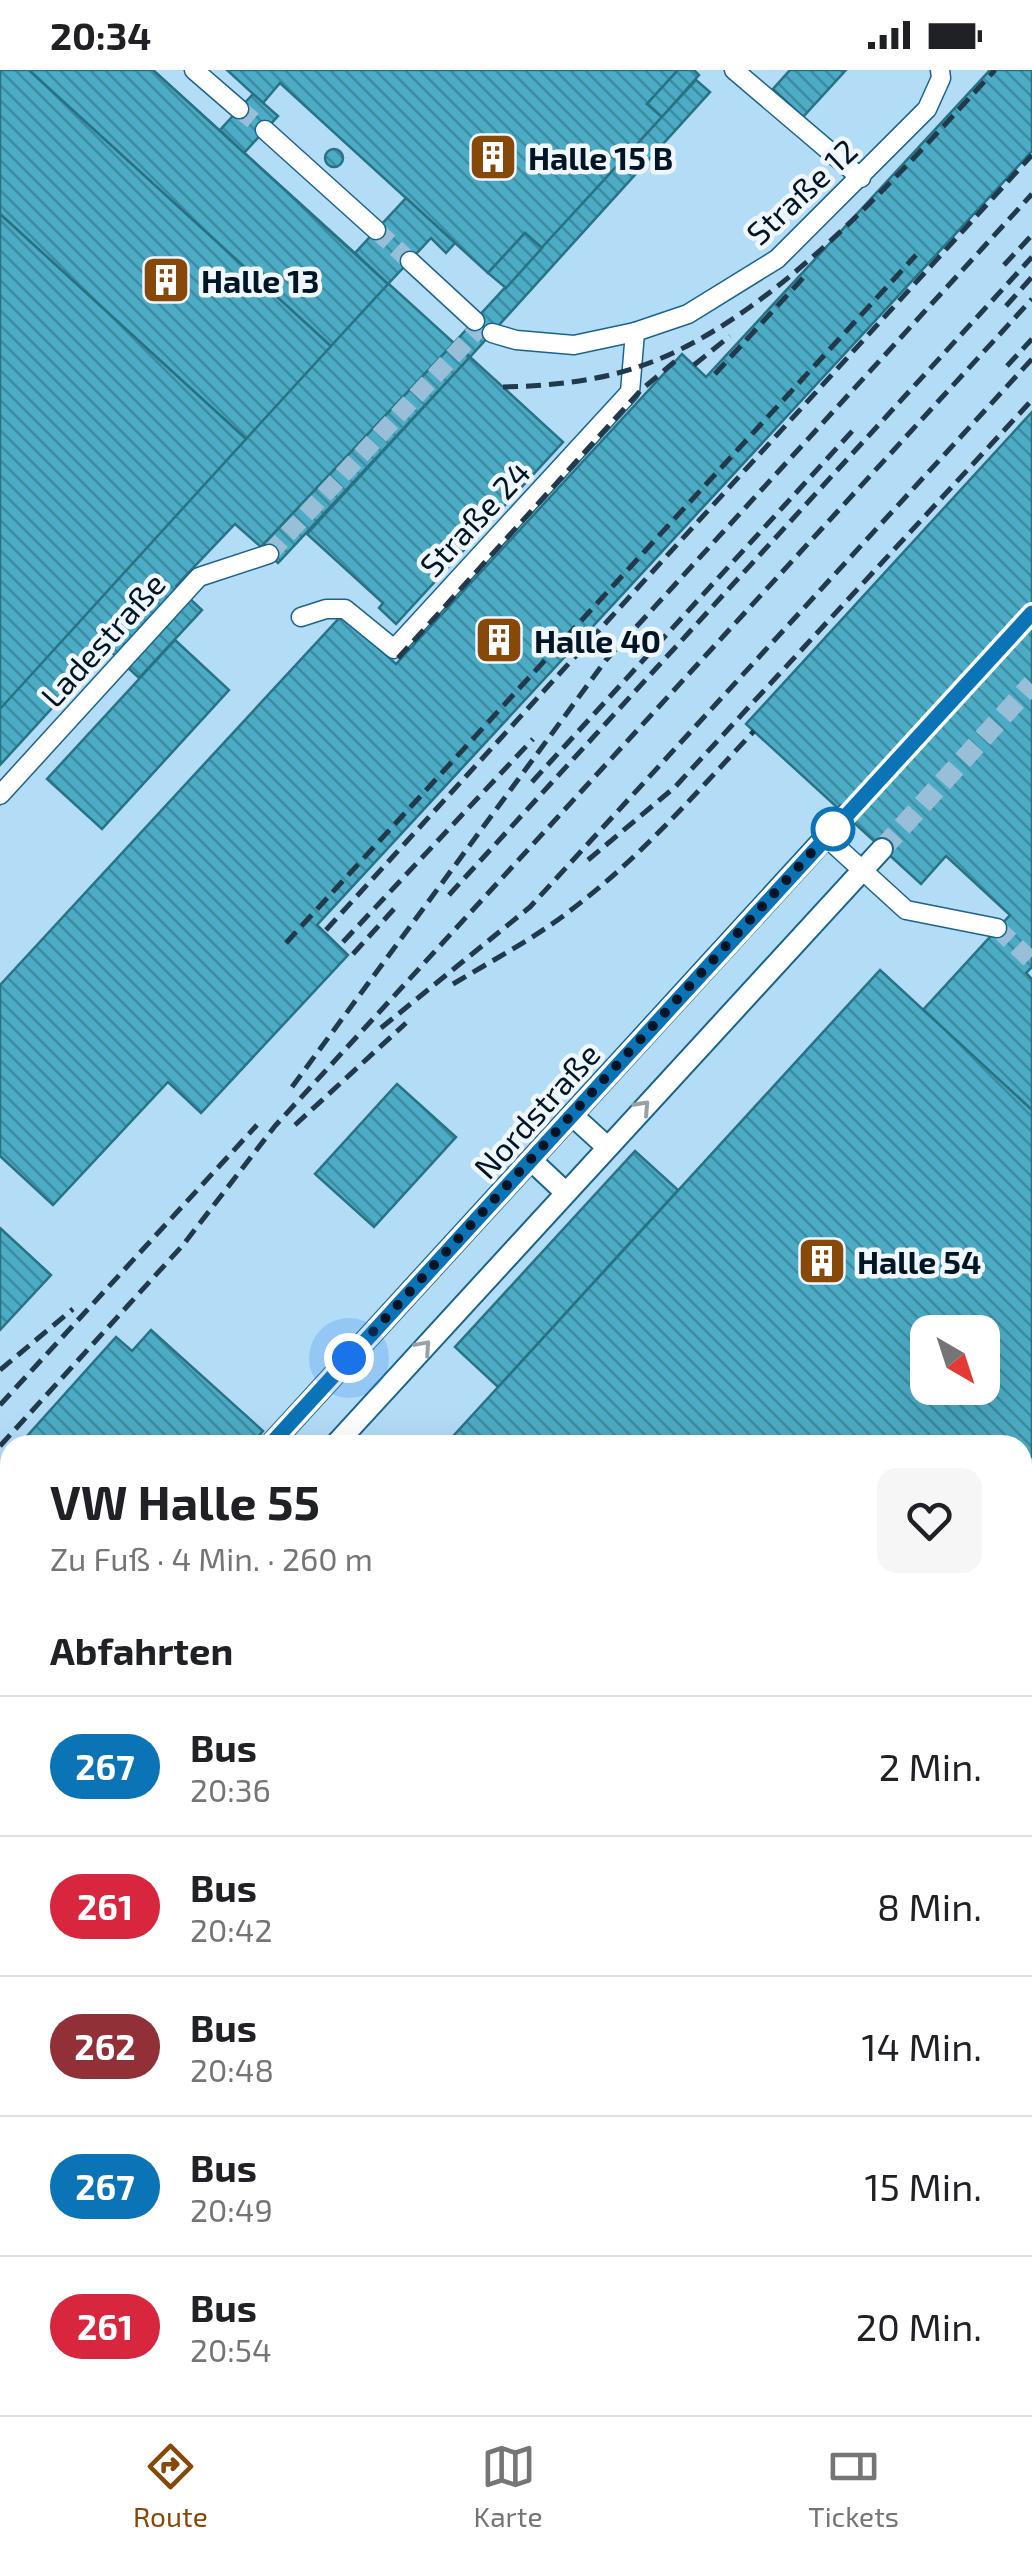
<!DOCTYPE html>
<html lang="de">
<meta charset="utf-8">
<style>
body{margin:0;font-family:"Exo 2",sans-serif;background:#f6f6f6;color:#202124;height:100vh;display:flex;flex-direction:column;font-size:38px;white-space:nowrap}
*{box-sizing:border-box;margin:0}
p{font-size:32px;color:#757577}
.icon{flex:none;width:55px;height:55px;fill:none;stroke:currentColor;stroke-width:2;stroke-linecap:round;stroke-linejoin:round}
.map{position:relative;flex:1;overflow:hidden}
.side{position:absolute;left:0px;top:1365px;width:1032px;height:980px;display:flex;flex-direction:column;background:#fff;border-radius:30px 30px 0 0;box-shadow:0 10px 40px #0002}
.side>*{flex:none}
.badge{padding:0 20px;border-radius:32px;font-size:35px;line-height:65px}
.needle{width:65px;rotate:141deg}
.controls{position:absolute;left:910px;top:1245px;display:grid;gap:20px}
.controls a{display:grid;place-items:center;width:90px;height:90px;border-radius:20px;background:#fff;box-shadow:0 10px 40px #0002;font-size:50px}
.you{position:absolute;width:50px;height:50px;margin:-25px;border:8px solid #fff;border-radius:50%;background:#1a73e8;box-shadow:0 0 0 15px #1a73e833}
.map>.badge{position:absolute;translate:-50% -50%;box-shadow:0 0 0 5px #fff}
h2{padding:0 50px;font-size:38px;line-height:90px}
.round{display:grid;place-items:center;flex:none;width:105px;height:105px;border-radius:20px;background:#f6f6f6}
.overview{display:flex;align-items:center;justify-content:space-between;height:170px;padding:0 50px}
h1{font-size:48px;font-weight:700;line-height:75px}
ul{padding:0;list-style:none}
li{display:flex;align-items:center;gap:30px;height:140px;padding:0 50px;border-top:2px solid #e0e0e0}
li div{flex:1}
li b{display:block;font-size:38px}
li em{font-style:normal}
li .badge{min-width:110px;font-weight:700;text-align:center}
.status{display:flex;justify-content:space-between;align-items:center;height:70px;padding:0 50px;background:#fff;direction:ltr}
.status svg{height:28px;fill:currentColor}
.tabs{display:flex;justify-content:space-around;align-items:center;height:140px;border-top:2px solid #e0e0e0;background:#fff;font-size:28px;color:#757577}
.tabs a{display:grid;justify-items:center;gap:5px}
.tabs .current{color:#87490a}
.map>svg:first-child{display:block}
.grass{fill:url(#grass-tufts)}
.wetland{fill:url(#wetland-marsh)}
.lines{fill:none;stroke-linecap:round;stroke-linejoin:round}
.river{stroke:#73d3bf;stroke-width:32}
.building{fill:url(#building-back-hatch);stroke:#287285;stroke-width:2.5;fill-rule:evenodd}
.minor-tunnel{stroke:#98bed8;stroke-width:18;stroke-dasharray:18 9;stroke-linecap:butt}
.tertiary-tunnel{stroke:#98bed8;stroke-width:20;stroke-dasharray:20 10;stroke-linecap:butt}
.minor-casing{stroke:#19648e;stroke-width:21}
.tertiary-casing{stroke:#19648e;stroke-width:24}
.minor{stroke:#fff;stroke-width:18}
.tertiary{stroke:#fff;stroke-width:20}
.rail{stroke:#21394b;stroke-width:5;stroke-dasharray:15 8;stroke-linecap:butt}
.oneway{stroke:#99a1a8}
.line-casing{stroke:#fff;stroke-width:22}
.line{stroke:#0b74b7;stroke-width:15}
.walk{stroke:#001525;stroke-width:10;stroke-dasharray:0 18}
.stop-dot{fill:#fff;stroke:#0b74b7;stroke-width:5}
.labels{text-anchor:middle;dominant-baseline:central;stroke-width:9;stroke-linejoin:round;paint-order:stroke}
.poi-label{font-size:32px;font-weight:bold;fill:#001525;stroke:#f0f7fc;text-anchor:start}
.street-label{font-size:32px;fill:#001525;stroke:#f0f7fc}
</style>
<div class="status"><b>20:34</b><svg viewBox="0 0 49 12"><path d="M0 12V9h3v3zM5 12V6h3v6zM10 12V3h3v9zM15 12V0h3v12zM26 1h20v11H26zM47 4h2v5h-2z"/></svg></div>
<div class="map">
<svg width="1032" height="2345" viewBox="0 0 1032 2345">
<defs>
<pattern id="grass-tufts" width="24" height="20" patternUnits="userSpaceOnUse" patternTransform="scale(2.5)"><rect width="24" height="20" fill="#beabea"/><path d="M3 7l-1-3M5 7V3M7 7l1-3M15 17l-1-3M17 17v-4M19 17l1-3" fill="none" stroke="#a292c9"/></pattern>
<pattern id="wetland-marsh" width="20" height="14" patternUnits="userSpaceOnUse" patternTransform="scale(2.5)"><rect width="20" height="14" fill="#beabea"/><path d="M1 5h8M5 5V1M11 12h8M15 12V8" fill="none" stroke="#a292c9"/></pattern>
<pattern id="building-back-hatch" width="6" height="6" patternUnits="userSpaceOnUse" patternTransform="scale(2.5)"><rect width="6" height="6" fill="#4cacc5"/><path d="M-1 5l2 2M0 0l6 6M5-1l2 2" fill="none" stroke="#3d8ba0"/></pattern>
</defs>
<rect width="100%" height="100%" fill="#b3dcf7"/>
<polygon class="grass" points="1032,1993 1032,2345 884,2345 876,2335 1022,2335 1022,2000"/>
<g class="wetland">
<polygon points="1032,1730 1032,1962 1023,1969 1022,1737"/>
<polygon points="194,2335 524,2335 510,2345 180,2345"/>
</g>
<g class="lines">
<g class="river">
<polyline points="1022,1835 1032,1829"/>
<polyline points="1022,1953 1032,1946"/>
<polyline points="329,2345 339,2335"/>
<polyline points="467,2345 477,2335"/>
</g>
</g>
<g class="building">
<polygon points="0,0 153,0 454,273 261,477 235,454 176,516 202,540 139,608 107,578 0,695"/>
<polygon points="0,0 29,0 331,276 246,369 0,144"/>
<polygon points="29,0 153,0 388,214 331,276"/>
<polygon points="227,0 678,0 647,34 662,47 542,178 525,163 488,203 280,13 263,33"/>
<polygon points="678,0 694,0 699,5 662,47 647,34"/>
<polygon points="790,0 846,0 803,47 773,19"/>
<polygon points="990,0 1032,0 1032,81 317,855 348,885 201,1043 168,1012 53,1135 0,1086 0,915 342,545 396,594 682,284 706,307"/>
<polygon points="696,10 710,22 470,287 454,273"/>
<polygon points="253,24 278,46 244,83 220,60"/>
<circle cx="334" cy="88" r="9"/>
<polygon points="406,128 455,173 446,183 431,168 388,214 355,183"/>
<polygon points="0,144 246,369 0,639"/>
<polygon points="525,163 542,178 506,218 488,203"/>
<polygon points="454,273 470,287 278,493 261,477"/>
<polygon points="470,287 563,372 396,554 379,538 383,533 307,464"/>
<polygon points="1032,342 1032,897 1026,903 1032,909 1032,1040 923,940 1010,845 946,786 921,814 746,654"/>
<polygon points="175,570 229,620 102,759 47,709"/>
<path d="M880,900L1032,1040V1386L1022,1397V1375H445ZM928,1262H982V1318H928Z"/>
<polygon points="397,1014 456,1067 374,1157 315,1104"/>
<polygon points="635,1081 678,1120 498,1317 455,1277"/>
<polygon points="0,1158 51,1205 0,1260"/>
<polygon points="151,1260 263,1361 251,1375 19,1375 116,1267 132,1281"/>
<polygon points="10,1385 10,1454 0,1445 0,1396"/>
<polygon points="10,1519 10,1591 0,1582 0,1530"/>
<polygon points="0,1582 10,1591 10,1662 0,1653"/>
<polygon points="10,1829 10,1915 0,1906 0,1840"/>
<polygon points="10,2035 10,2283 0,2274 0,2046"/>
<polygon points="0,2274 10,2283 10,2312 0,2323"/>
<polygon points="66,2335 126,2335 117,2345 77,2345"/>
<polygon points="786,2335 809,2335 816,2345 778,2345 776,2342"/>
</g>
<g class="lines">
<g class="minor-tunnel">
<polyline points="239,39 265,60"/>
<polyline points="376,160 410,191"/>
<polyline points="269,484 481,256"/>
<polyline points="997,858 1032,891"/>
</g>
<g class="tertiary-tunnel">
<polyline points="846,745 1032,543"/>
<polyline points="882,779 1032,614"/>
</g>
<g class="minor-casing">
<g id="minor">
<polyline points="194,0 239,39"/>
<polyline points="734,0 861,108"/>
<polyline points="265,60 376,160"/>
<polyline points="410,191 475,251"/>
<polyline points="492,263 516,270 574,275 635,262 688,244 777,189 927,39 941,8 940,0"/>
<polyline points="301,547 326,539 345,539 394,579 630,322 635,262"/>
<polyline points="0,725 199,507 269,484"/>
<polyline points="826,767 906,840 997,858"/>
<polyline points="1022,1467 1032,1456"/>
<polyline points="1022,1636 1032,1626"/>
<polyline points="0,1680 10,1689"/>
<polyline points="0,2002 10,1991"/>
<polyline points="131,2345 140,2335"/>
<polyline points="165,2345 179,2335"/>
</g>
</g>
<g class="tertiary-casing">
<g id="tertiary">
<polyline points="572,1045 607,1077"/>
<polyline points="531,1090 565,1122"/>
<polyline points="270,1375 846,745"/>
<polyline points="335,1375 882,779"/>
<polyline points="0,1670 10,1659"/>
<polyline points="0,1743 10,1732"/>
</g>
</g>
<use href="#minor" class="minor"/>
<use href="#tertiary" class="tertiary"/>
<g class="rail">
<polyline points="1004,195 1032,165"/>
<polyline points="1006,236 1032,207"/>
<polyline points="694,295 730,266"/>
<polyline points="1007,296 1032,269"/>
<polyline points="715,304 803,208"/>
<path d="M503,317C547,316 590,312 632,299C769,256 900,103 995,0"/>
<polyline points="398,588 641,320 679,288"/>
<polyline points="532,712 856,357"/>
<polyline points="588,790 675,717 1032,330"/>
<polyline points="449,825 1032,187"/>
<polyline points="326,860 1032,85"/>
<polyline points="343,872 533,669"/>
<polyline points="286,873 916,185"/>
<polyline points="353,884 394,839"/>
<path d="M453,914C493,890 535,868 571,840C640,788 695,724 754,661"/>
<polyline points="381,958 530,837 1032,289"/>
<polyline points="292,1017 606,590 1032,124"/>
<polyline points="295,1055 406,953"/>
<polyline points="0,1300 73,1239"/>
<polyline points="0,1335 257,1055"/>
<polyline points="0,1376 183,1175 275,1056 1032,229"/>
</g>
</g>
<defs><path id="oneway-chevron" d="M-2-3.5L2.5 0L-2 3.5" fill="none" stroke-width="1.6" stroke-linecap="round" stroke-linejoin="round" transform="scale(2.5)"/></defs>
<g class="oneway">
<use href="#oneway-chevron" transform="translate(643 1037) rotate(-47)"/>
<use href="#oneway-chevron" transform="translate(424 1277) rotate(-48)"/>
</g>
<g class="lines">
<g class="line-casing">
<polyline id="line" points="270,1375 1032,543"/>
</g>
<use href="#line" class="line"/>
<polyline class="walk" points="349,1288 833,759"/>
</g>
<defs>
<g id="building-square" transform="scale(2.5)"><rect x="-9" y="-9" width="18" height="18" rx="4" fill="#87490a" stroke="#f0f7fc"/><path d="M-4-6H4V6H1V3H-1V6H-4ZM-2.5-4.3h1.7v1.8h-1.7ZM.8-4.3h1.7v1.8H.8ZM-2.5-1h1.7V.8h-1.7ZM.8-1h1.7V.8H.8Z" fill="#fff"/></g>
</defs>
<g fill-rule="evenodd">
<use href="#building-square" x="493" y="87"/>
<use href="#building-square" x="166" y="210"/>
<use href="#building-square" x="499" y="570"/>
<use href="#building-square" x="822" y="1191"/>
</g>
<circle class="stop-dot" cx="833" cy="759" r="20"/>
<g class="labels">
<g class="poi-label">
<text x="528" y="87">Halle 15 B</text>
<text x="201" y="210">Halle 13</text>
<text x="534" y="570">Halle 40</text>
<text x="857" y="1191">Halle 54</text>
</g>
<g class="street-label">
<text transform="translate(801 121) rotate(-43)">Straße 12</text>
<text transform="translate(474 448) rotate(-47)">Straße 24</text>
<text transform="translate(102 569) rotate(-48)">Ladestraße</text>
<text transform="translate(536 1040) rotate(-48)">Nordstraße</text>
</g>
</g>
</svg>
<div class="controls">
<a><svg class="needle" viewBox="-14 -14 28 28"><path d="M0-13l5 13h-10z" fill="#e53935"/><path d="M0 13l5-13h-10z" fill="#757577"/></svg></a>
</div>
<div class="you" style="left:349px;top:1288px"></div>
<section class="side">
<div class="overview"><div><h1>VW Halle 55</h1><p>Zu Fuß · 4 Min. · 260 m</p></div><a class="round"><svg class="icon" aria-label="heart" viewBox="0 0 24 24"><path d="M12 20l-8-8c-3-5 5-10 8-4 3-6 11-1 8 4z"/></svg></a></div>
<h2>Abfahrten</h2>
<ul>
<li><span class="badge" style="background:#0b74b7;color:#fff">267</span><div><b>Bus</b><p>20:36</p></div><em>2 Min.</em></li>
<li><span class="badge" style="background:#d7263d;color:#fff">261</span><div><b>Bus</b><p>20:42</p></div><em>8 Min.</em></li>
<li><span class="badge" style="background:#923037;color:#fff">262</span><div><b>Bus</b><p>20:48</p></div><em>14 Min.</em></li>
<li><span class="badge" style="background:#0b74b7;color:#fff">267</span><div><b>Bus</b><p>20:49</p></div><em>15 Min.</em></li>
<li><span class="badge" style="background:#d7263d;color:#fff">261</span><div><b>Bus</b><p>20:54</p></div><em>20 Min.</em></li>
</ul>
</section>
</div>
<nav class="tabs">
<a class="current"><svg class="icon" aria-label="directions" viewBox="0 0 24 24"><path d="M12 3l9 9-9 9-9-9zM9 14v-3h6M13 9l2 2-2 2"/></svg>Route</a>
<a><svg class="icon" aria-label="map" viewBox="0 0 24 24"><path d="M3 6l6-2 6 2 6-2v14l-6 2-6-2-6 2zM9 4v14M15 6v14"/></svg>Karte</a>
<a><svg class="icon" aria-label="tickets" viewBox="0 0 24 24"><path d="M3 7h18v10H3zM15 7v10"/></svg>Tickets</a>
</nav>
